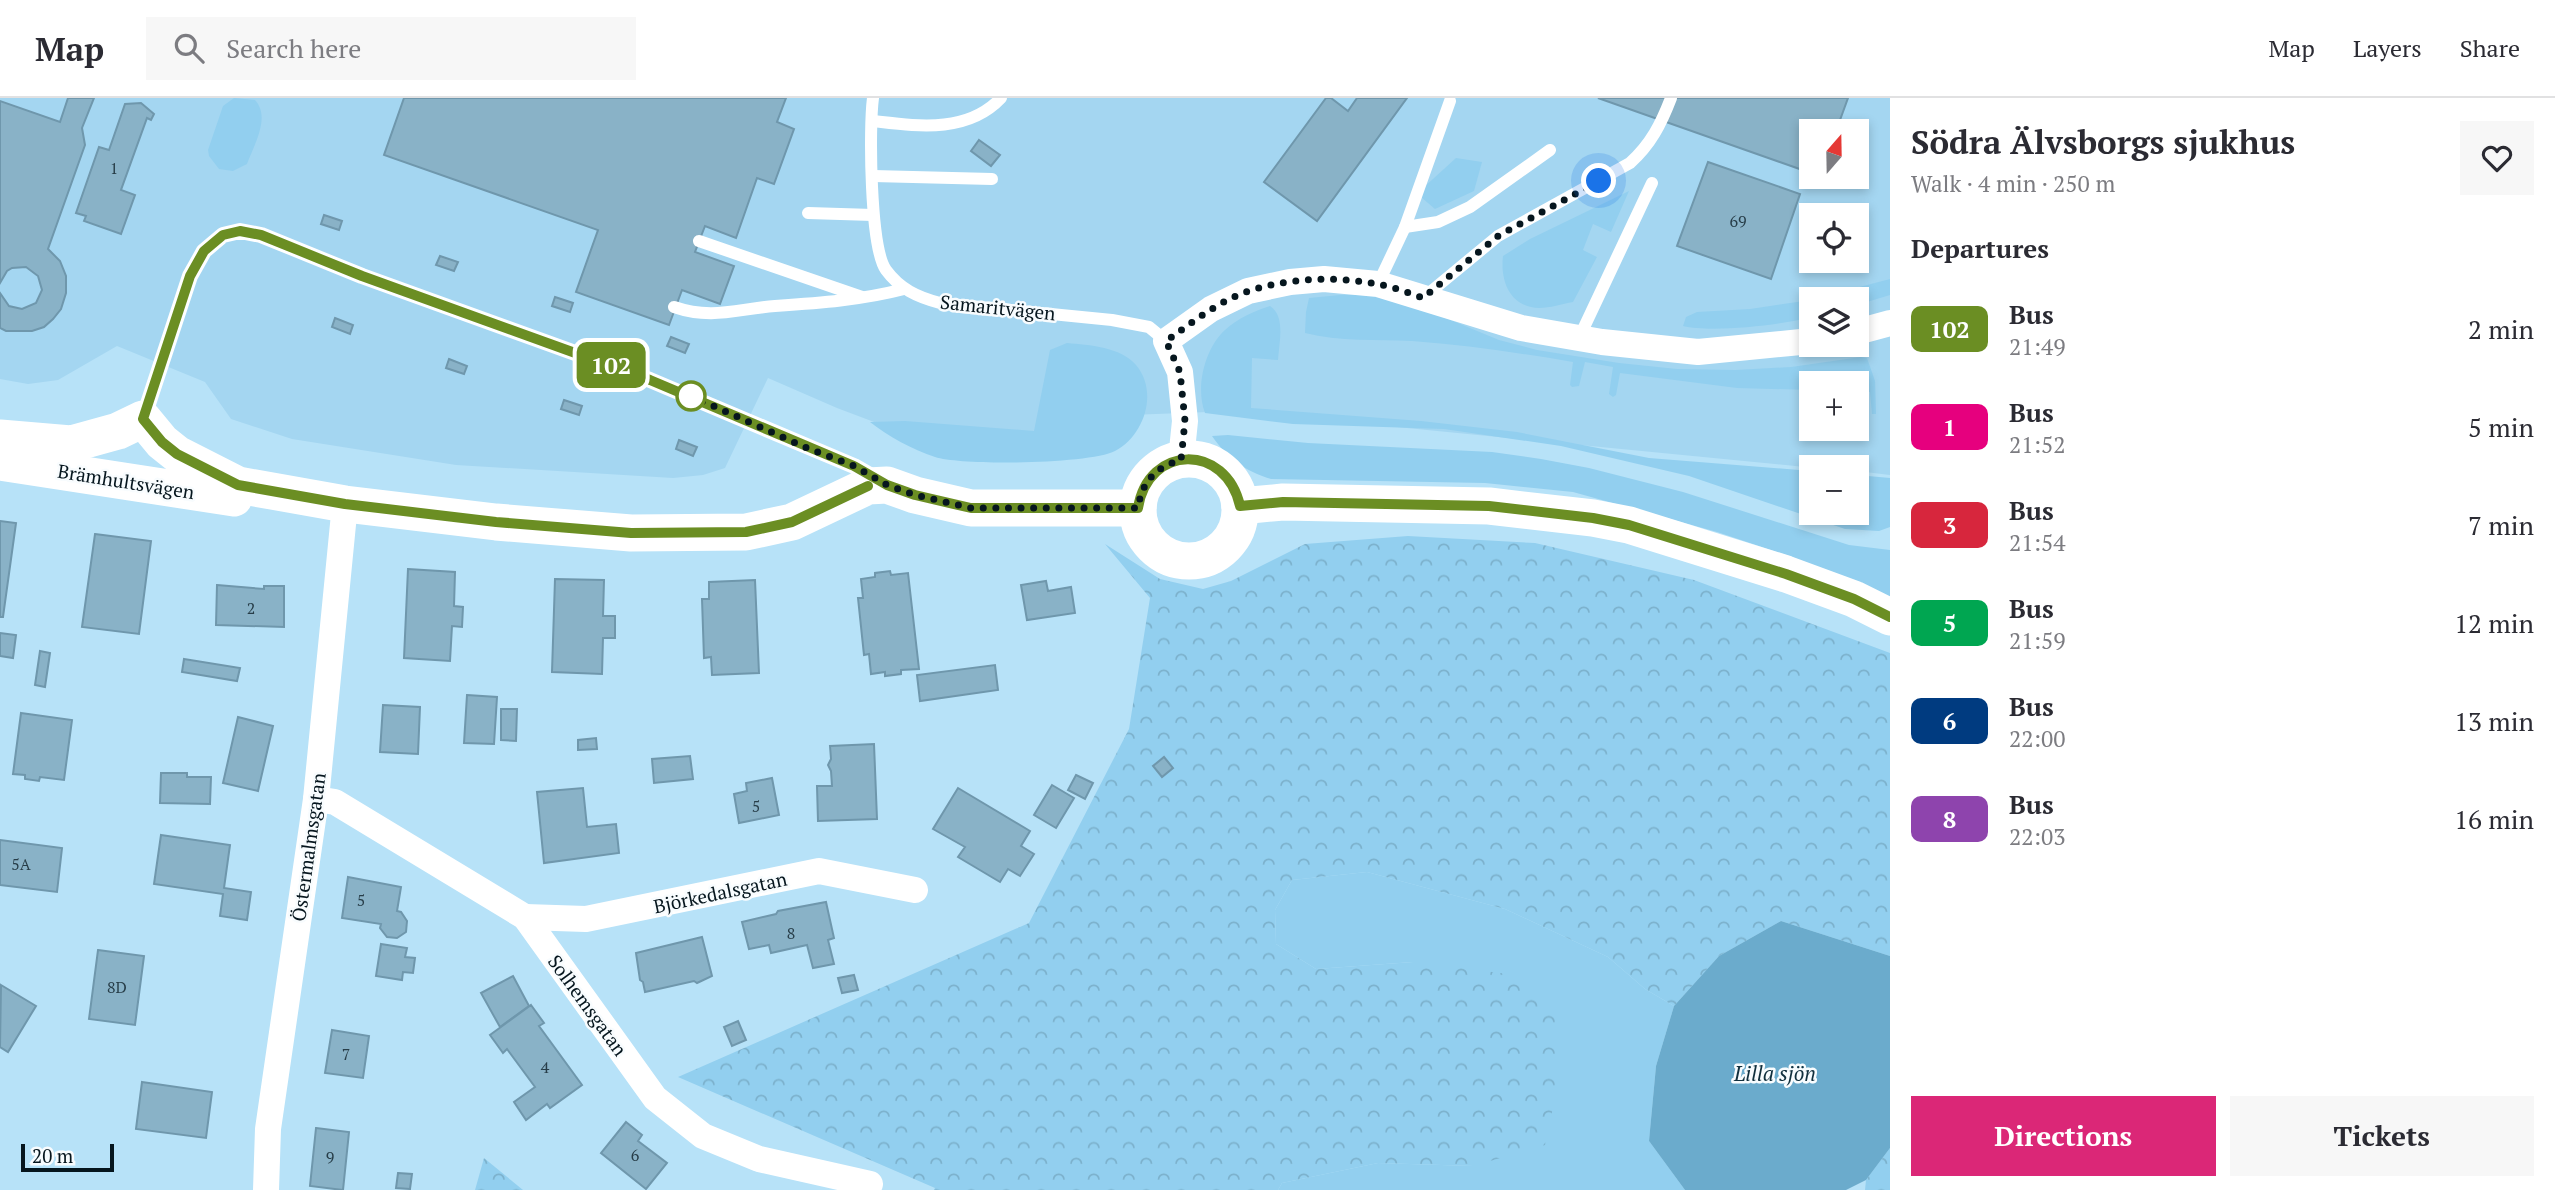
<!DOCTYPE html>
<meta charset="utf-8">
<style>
body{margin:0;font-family:"PT Serif",serif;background:#f7f7f7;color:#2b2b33;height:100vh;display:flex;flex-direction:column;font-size:26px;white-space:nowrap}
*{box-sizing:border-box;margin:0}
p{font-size:23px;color:#7c7c81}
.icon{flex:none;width:38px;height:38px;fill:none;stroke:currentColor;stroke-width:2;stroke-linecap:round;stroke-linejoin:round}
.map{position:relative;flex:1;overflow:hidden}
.details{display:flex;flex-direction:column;background:#fff;width:665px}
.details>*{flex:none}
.badge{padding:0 14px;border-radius:10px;font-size:24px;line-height:46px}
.needle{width:46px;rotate:20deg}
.fabs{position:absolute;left:1799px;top:21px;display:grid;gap:14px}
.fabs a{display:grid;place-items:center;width:70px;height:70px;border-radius:0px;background:#fff;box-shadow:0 4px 10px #0003;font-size:35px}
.scale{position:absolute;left:21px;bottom:18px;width:93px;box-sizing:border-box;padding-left:7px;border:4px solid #06161e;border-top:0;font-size:19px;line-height:24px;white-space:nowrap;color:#06161e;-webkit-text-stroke:5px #f8fcfe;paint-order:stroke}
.you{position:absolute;width:35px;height:35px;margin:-18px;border:5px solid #fff;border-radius:50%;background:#1a73e8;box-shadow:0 0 0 10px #1a73e833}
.map>.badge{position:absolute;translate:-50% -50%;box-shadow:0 0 0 4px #fff}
h2{padding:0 21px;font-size:26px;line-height:63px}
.round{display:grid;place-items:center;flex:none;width:74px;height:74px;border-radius:0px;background:#f7f7f7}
.headline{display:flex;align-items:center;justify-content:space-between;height:119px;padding:0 21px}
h1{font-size:33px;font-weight:600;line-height:52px}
.cta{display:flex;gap:14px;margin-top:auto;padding:14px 21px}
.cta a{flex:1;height:80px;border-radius:0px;background:#db2777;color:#fff;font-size:28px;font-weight:600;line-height:80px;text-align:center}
.cta a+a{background:#f7f7f7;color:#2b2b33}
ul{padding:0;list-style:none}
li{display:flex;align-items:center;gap:21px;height:98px;padding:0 21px}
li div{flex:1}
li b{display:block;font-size:26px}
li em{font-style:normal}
li .badge{min-width:77px;font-weight:700;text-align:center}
header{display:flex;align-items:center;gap:42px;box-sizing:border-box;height:98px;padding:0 35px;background:#fff;border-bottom:2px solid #e1e1e2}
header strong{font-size:33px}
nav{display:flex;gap:38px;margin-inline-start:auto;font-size:24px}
.search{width:490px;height:63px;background:#f7f7f7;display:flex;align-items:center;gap:18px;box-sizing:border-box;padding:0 24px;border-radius:0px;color:#7c7c81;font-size:26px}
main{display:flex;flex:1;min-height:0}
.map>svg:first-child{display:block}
.built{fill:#a4d6f1;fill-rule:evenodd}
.green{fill:#92cfef}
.forest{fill:url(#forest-crowns)}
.water{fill:#6babcc}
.building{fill:#89b2c7;stroke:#6f97ac;stroke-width:2}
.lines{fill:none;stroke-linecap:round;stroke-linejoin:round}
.lane{stroke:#fff;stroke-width:12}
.street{stroke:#fff;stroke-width:26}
.secondary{stroke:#fff;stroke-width:37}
.line-casing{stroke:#fff;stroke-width:16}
.line{stroke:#6b8e23;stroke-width:10}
.walk{stroke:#06161e;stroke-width:7;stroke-dasharray:0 12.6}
.stop-dot{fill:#fff;stroke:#6b8e23;stroke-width:3.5}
.labels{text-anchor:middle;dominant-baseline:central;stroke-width:5;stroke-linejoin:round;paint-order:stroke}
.number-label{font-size:16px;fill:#273d48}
.street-label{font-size:19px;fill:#06161e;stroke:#f8fcfe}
.water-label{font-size:21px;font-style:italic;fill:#11303e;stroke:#f8fcfe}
</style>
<header>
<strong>Map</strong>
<div class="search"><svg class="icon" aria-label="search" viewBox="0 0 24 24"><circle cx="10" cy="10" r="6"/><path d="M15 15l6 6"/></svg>Search here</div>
<nav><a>Map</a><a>Layers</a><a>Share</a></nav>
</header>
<main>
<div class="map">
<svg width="1890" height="1092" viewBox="0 0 1890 1092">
<defs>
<pattern id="forest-crowns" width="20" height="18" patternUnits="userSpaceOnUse" patternTransform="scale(1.75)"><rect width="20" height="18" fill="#92cfef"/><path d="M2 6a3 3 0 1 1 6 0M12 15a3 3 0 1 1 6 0" fill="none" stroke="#7cb1cc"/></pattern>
</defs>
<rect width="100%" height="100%" fill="#b7e2f8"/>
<path class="built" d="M0,0H1890V377L1857,373V369H1805L1234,313L1130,317L1063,352L906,336L837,310L768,280L725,370L703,377L673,380L456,367L292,341L231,321L205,284L117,248L58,282L28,286L0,281ZM1811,33H1857V79H1811ZM1811,117H1857V163H1811ZM1811,201H1857V247H1811ZM1811,285H1857V331H1811Z"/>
<g class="green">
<path d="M234,0L255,2C271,19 254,47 247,66L233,73L219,71L209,58L208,52L223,8Z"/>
<polygon points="1456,60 1482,64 1474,93 1435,111 1421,99 1422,91"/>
<path d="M1629,93L1611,134L1593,126L1583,152L1597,159L1573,204C1562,206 1550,210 1539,210C1510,209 1500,183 1503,158L1530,141Z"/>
<polygon points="1890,181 1890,197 1857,207 1857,201 1814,201"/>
<path d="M1340,197H1373L1436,216L1499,242L1537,252L1619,265L1677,271L1735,272L1791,269L1861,259L1867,260L1875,283L1876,316H1872L1870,294L1857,293V285H1811V292L1737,290L1620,275L1616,297L1613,299L1609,296L1613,269L1585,264L1579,288L1572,289L1570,287L1573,264C1520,255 1466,247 1412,243C1377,241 1339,244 1305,235L1306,214L1309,200Z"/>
<path d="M1811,202V219C1782,227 1712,235 1683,228L1686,219L1697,214L1750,211Z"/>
<path d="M1270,208C1286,218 1279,245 1278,262L1252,260L1251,310L1421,323L1517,334L1649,360L1811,373V415H1857V377L1890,380V429L1879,433L1845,431L1689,378L1561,348L1444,331L1293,326L1205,315C1195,289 1205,250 1225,232C1238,220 1254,213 1270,208Z"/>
<path d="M1067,245C1089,247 1121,249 1136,267C1159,294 1144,338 1115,353C1090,366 963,368 935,359C913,352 888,338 870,324L905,323L1034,333L1050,252Z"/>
<path d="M1228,337L1308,345L1492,354L1541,361L1589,370L1683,394L1849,447L1890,452V499L1792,459L1717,434L1573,394L1485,385L1271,381C1245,373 1227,360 1212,338Z"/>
<polygon points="1367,774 1505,811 1608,859 1645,891 1674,908 1656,968 1649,1043 1685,1092 1278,1092 1282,1085 1378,1065 1473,1068 1413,864 1316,871 1276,846 1275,812 1292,782"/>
</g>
<g class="forest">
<polygon points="1408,438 1535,445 1694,482 1890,555 1890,858 1781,823 1719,858 1674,908 1645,891 1608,859 1505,811 1367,774 1292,782 1275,812 1276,846 1316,871 1413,864 1508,876 1556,910 1559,981 1545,1047 1473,1068 1378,1065 1282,1085 1278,1092 934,1092 935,1090 678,979 1029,825 1129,631 1150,500 1105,446 1160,481 1203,491 1231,483 1305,446"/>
<polygon points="1890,1050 1890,1092 1865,1092 1866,1082"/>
<polygon points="484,1060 523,1092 475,1092"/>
</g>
<polygon class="water" points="1781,823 1890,858 1890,1050 1866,1082 1846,1092 1685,1092 1649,1043 1656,968 1674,908 1719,858"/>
<g class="building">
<polygon points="68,0 94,0 82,30 85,47 48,151 60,163 66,178 66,195 61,211 53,221 44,229 32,233 6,233 0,230 0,195 9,208 22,211 36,205 42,192 38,178 26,169 12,170 7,173 0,185 0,3 60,24"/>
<polygon points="404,0 786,0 777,24 794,31 774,86 757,80 736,140 705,128 695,154 734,168 720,206 682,192 669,227 576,194 598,132 384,57"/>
<polygon points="1326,0 1331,0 1348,13 1357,0 1407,0 1317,123 1264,84"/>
<polygon points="1598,0 1848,0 1836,33 1811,33 1811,75"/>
<polygon points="141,5 154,16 151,22 147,20 121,92 135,97 121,136 84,123 86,118 76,115 99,49 109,52 125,6"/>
<polygon points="979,42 1000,57 991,68 971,53"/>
<polygon points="1708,64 1800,96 1771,181 1677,148"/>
<polygon points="324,117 342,123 339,132 321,126"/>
<polygon points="440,158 458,164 454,173 436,167"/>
<polygon points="555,199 573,205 570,214 552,208"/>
<polygon points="335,220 353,227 350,236 332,229"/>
<polygon points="671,239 689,246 685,255 667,248"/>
<polygon points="449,261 467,268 464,276 446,270"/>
<polygon points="564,302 582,308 579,317 561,311"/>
<polygon points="679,342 697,349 693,358 676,351"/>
<polygon points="0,423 16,425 3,519 0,519"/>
<polygon points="95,436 151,443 139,536 82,529"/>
<polygon points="408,471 455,474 454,508 463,509 462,529 452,528 450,563 404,560"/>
<polygon points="890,473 891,477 908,475 919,571 901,572 901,576 885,578 885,574 871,576 869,556 864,557 858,500 863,500 861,481 875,479 875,475"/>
<polygon points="555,481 604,482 603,518 615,518 615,540 603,540 602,576 552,574"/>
<polygon points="755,482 759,575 712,577 711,559 704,560 702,501 709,501 709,484"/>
<polygon points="1046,483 1048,493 1071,489 1075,515 1027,522 1021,487"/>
<polygon points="217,487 264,491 264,488 284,488 284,529 216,527"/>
<polygon points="0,535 16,537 13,560 0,558"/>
<polygon points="40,553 50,555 45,589 35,587"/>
<polygon points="184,561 240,570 237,583 182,574"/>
<polygon points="995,567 998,592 920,603 917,577"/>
<polygon points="467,597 497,599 494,646 464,645"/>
<polygon points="383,607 420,609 418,656 380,654"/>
<polygon points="501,611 517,611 516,643 501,642"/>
<polygon points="21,615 72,622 64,682 40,679 39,683 25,681 25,677 13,676"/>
<polygon points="238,619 273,628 258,693 223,685"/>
<polygon points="596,640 597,651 578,652 578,642"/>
<polygon points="874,646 877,721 818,723 817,688 832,688 831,673 828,667 831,661 830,648"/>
<polygon points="690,658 693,681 654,685 652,661"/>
<polygon points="1164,659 1173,670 1162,679 1153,668"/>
<polygon points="161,675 187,675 187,679 211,679 210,706 160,705"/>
<polygon points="1076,677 1093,685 1085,701 1068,692"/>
<polygon points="772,680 779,717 739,725 734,696 747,693 746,685"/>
<polygon points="1052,687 1074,700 1056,730 1034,717"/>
<polygon points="583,690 587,729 616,726 619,755 544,765 537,694"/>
<polygon points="958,690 1030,733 1021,748 1034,756 1020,778 1008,771 1000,784 958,759 965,749 933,731"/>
<polygon points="161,737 230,747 224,790 251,794 247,822 220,818 223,796 154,786"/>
<polygon points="0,742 62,750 57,794 0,787"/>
<polygon points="348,779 401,789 397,813 401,814 407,823 406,834 397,840 387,839 380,830 381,826 342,820"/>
<polygon points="826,804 834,840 828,842 834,866 813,870 807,847 771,855 769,847 749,851 742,824 776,816 778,813"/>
<polygon points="702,839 712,878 697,885 694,883 645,894 643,884 640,882 636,855"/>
<polygon points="381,846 407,850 405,859 415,860 413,875 403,874 402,882 376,878"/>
<polygon points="98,852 144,858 135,927 89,921"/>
<polygon points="854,877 858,892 842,895 838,880"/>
<polygon points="513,878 529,908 500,929 481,895"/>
<polygon points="1,887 36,908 8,954 0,949"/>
<polygon points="531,907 544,925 539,928 582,987 550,1010 547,1006 526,1022 514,1004 535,989 507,951 503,955 490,937"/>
<polygon points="738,923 746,942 732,948 724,929"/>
<polygon points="332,932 369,938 363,980 325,975"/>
<polygon points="142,984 212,994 206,1040 136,1031"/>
<polygon points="626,1024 642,1037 638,1043 667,1065 646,1091 601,1055"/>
<polygon points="316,1030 349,1034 343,1092 310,1088"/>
<polygon points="398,1075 412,1076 410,1091 396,1090"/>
</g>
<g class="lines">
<g class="lane">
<path d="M873,0C869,29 870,150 886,172C900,191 917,199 940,205L1112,222L1149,229L1166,243"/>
<path d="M872,23C917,28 967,36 1001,0"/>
<polyline points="873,78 992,81"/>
<polyline points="808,115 873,117"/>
<polyline points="1405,129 1438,124 1470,109 1550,52"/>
<polyline points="699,143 862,199"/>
<polyline points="1378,186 1405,129 1450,3"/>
<path d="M1423,200L1498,138L1630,65C1651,46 1661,26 1671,0"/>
<path d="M674,209C712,222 737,211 775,208C819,205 862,202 904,191"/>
<polyline points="1579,240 1652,85"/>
<polyline points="143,320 190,179 204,153 223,137 240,133 262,137 361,178 651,282 854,368 872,379"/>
</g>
<g class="street">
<polyline points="1857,234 1890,225"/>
<polyline points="1181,362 1185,323 1180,274 1166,243 1211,211 1248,193 1290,184 1324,181 1378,186 1521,230 1602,244 1698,254 1811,243"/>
<polyline points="316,701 335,704 525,819 655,1000 703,1038 759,1061 870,1086"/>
<polyline points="525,819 586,821 819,773 915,792"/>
<polyline points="266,1092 268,1031 316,701 345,406"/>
</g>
<g class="secondary">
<polyline points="0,340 71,346 118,333 143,321 162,344 177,356 238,387 345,406 496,424 631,435 746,434 792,424 868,388 887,387 915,397 971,410 1138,410"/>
<circle cx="1189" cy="412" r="51"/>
<polyline points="0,364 234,400"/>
<polyline points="1240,408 1283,404 1489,408 1593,420 1629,427 1786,476 1854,501 1890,519"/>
</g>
</g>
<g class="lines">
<g class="line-casing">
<path id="line" d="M868,388L792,424L746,434L631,435L496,424L345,406L238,387L177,356L162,344L143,321L190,178L204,153L223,137L240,133L261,137L362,178L650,282L854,368L887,387L915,397L971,410H1138C1148,346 1226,345 1240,408L1283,404L1489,408L1593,420L1629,427L1786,476L1854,501L1890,519"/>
</g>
<use href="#line" class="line"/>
<path class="walk" d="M691,298L807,350L854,368L887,387L915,397L971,410H1138C1142,384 1155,369 1181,362L1185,323L1180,274L1166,243C1192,225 1218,203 1249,193C1289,180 1335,178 1377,186C1392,188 1408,195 1423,200L1498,138L1599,83"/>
</g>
<circle class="stop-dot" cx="691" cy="298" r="14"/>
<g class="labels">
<g class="number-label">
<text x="114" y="70">1</text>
<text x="1738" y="123">69</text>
<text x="251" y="510">2</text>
<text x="756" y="708">5</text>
<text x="21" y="766">5A</text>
<text x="361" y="802">5</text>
<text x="791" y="835">8</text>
<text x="117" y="889">8D</text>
<text x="346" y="956">7</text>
<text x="545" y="969">4</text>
<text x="635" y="1057">6</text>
<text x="330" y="1059">9</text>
</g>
<g class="street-label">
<text transform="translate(998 209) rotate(6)">Samaritvägen</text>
<text transform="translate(126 383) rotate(9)">Brämhultsvägen</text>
<text transform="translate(308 749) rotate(-82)">Östermalmsgatan</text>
<text transform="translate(720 794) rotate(-12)">Björkedalsgatan</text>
<text transform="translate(588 907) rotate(54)">Solhemsgatan</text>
</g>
<g class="water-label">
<text x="1775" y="975">Lilla sjön</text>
</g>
</g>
</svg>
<div class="fabs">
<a><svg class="needle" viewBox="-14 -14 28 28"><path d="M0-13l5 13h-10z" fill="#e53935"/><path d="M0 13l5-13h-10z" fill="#7c7c81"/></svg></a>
<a><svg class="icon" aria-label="locate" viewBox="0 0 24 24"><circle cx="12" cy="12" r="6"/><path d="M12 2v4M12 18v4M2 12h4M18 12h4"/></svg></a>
<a><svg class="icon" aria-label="layers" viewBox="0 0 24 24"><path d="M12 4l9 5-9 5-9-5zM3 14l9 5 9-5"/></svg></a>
<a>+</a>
<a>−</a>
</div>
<div class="scale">20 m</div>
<div class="you" style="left:1599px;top:83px"></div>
<b class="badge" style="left:611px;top:267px;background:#6b8e23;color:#fff">102</b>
</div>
<section class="details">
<div class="headline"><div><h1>Södra Älvsborgs sjukhus</h1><p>Walk · 4 min · 250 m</p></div><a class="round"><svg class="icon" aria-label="heart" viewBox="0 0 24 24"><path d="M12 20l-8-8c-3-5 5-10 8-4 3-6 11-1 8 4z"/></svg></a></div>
<h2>Departures</h2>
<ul>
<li><span class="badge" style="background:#6b8e23;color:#fff">102</span><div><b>Bus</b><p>21:49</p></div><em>2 min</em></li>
<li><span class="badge" style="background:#e6007e;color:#fff">1</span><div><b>Bus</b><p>21:52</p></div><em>5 min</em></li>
<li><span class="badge" style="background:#d7263d;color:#fff">3</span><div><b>Bus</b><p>21:54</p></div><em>7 min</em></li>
<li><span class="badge" style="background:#00a651;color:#fff">5</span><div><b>Bus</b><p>21:59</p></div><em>12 min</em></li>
<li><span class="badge" style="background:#003b80;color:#fff">6</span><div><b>Bus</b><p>22:00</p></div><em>13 min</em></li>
<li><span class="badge" style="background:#8e44ad;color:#fff">8</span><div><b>Bus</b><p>22:03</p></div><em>16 min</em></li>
</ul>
<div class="cta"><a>Directions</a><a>Tickets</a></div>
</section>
</main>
